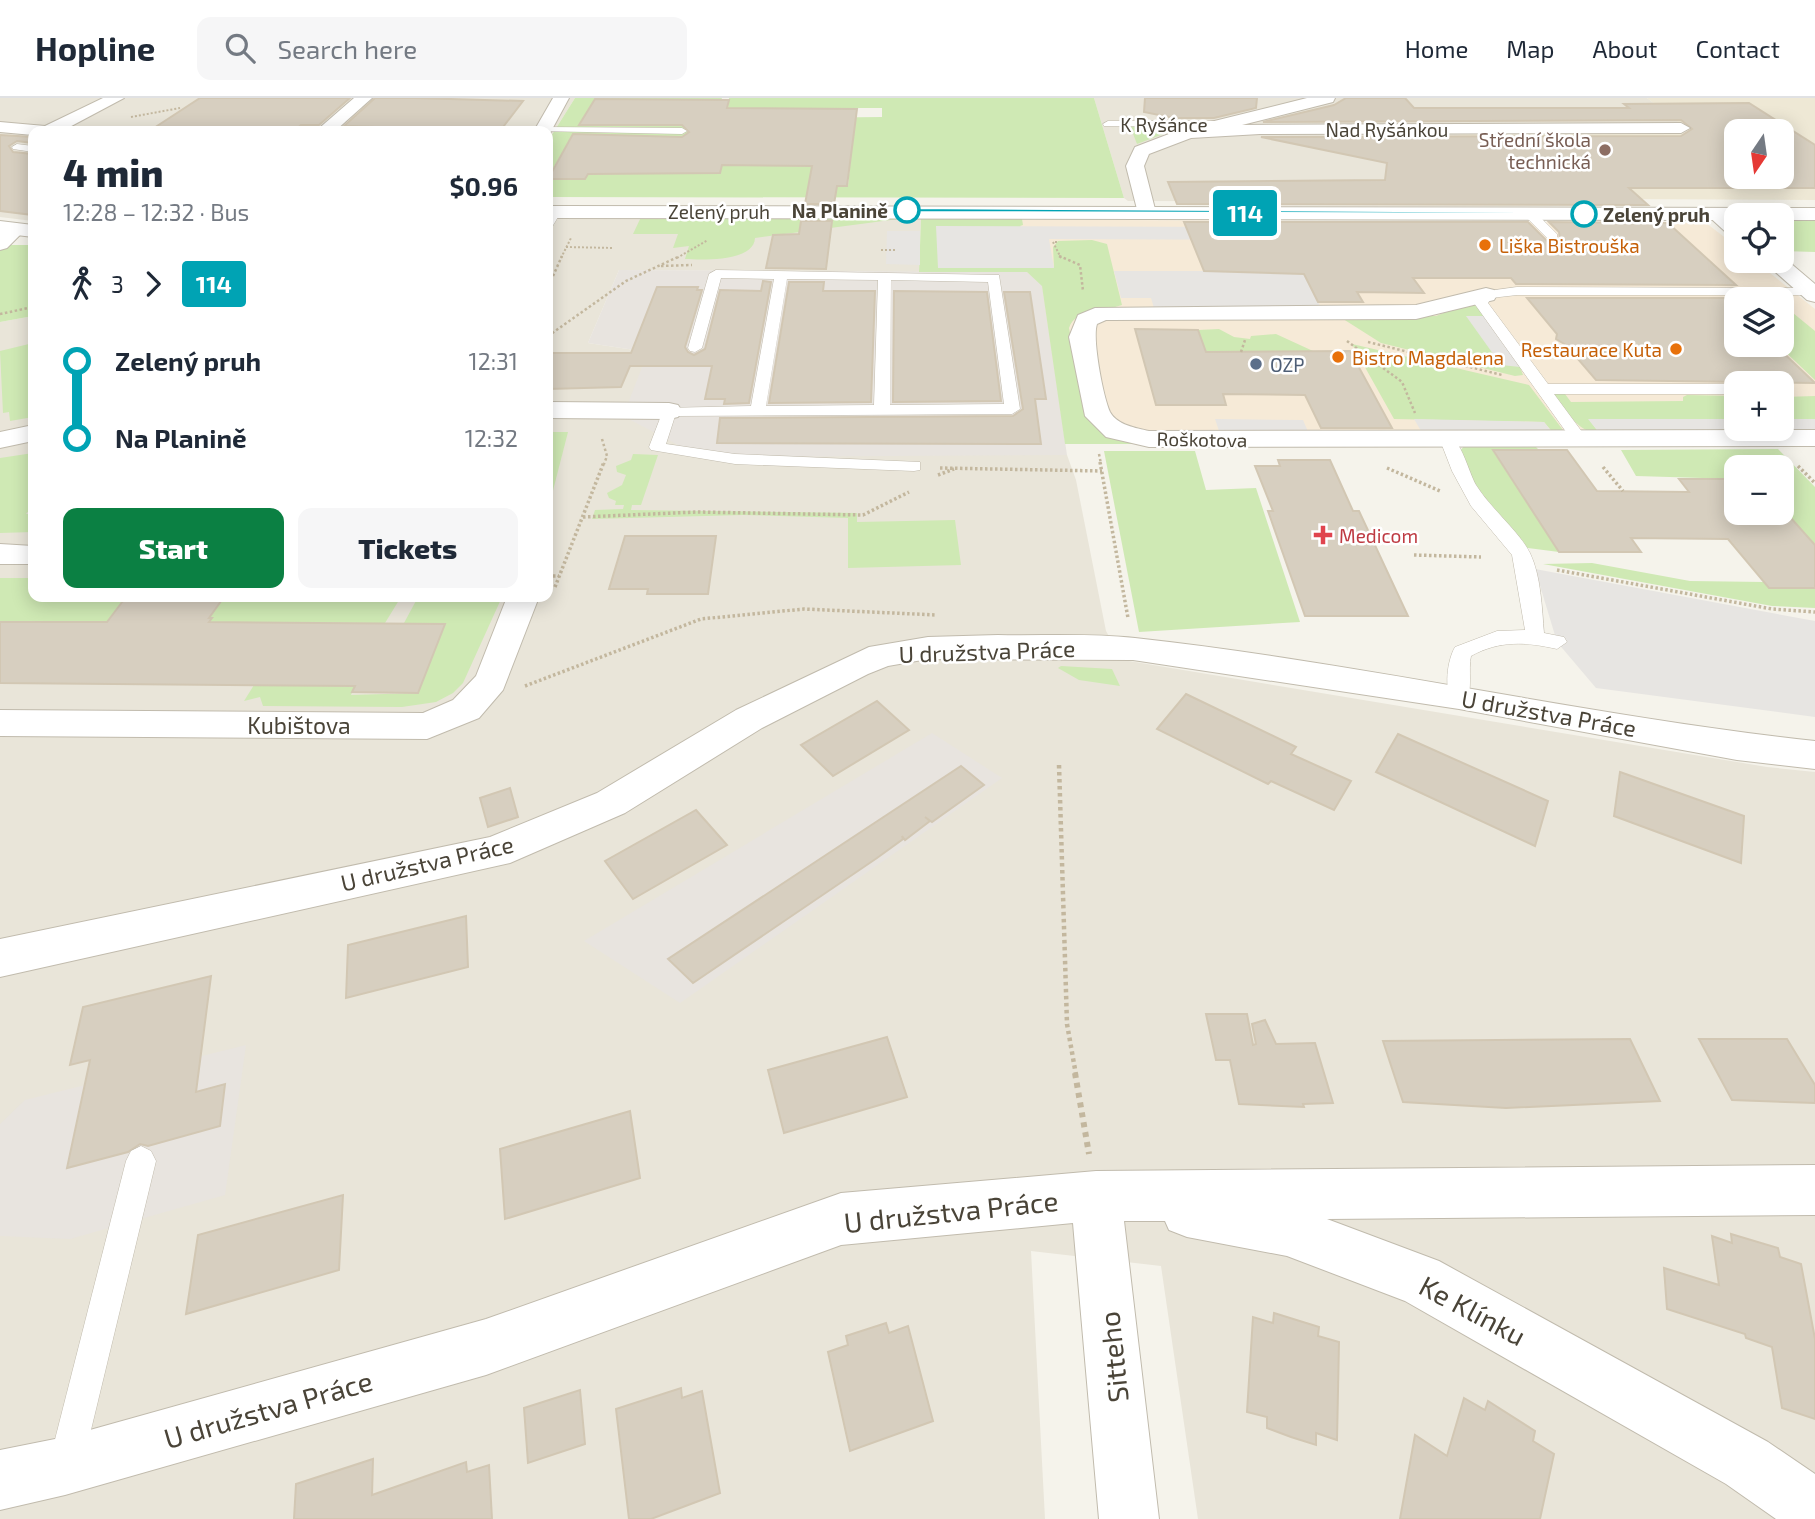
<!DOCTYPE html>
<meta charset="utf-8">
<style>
body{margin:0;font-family:"Exo 2",sans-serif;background:#f6f6f7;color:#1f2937;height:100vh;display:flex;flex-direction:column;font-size:26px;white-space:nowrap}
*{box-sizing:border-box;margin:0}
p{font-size:23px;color:#747a83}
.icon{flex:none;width:38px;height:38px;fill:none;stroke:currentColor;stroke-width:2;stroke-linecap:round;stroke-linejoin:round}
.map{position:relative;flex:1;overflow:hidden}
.sheet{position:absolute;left:28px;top:28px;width:525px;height:476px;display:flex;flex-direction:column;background:#fff;border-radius:14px;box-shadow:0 4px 18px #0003}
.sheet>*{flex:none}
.badge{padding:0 14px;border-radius:5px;font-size:24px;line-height:46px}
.needle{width:46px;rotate:193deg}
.buttons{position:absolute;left:1724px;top:21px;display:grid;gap:14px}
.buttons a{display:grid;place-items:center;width:70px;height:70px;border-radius:14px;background:#fff;box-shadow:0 4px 18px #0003;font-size:35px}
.map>.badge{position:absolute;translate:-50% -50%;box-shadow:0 0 0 4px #fff}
.legs{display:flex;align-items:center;gap:10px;height:77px;padding:0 35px;font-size:23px}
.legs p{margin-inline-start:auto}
.summary{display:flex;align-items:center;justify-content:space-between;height:119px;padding:0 35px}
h1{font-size:38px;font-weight:800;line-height:52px}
.button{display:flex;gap:14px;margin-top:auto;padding:14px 35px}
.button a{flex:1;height:80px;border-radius:14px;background:#0b8043;color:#fff;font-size:28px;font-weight:800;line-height:80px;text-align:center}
.button a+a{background:#f6f6f7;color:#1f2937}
ul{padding:0 35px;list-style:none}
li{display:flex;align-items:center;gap:24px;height:77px;font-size:26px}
li i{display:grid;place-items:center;width:10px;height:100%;margin:0 9px;background:currentColor}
li i::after{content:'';width:18px;height:18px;margin:-9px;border:5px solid;border-radius:50%;background:#fff}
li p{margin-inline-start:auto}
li:first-child i{background:linear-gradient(#0000 50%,currentColor 0)}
li:last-child i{background:linear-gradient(currentColor 50%,#0000 0)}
header{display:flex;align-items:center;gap:42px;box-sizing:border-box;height:98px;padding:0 35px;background:#fff;border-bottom:2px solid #e0e1e3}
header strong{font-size:33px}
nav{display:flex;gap:38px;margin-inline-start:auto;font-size:24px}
.search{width:490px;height:63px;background:#f6f6f7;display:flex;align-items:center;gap:18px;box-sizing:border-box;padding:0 24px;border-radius:14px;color:#747a83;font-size:26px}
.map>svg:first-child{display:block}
.residential{fill:#e9e5d9}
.commercial{fill:#f6ead7;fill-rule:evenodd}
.industrial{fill:#e8e4df}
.education{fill:#eee8d5;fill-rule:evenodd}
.green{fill:#cfe9b4}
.parking{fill:#e7e5e2}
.building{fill:#d7cfc0;stroke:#d2c7b3;stroke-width:2;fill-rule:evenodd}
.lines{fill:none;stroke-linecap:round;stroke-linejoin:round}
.service-casing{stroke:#c1bbad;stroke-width:1}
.minor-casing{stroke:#c1bbad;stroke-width:2}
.tertiary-casing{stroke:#c1bbad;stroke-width:2}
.path-far4{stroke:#c3b79e;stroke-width:2;stroke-dasharray:2 2;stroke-linecap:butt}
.path-far3{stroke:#c3b79e;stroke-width:2.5;stroke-dasharray:2.5 2.5;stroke-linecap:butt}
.path-far2{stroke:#c3b79e;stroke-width:3.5;stroke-dasharray:2.5 2.5;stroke-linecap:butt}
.path-far1{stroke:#c3b79e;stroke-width:4.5;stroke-dasharray:3.5 3.5;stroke-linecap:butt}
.path{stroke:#c3b79e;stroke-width:6;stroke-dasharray:5 5;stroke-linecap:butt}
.service{fill:#fff;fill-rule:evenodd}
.minor{fill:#fff;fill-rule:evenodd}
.tertiary{fill:#fff;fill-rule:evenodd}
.line-1{fill:#00a3b4;stroke:#fff;stroke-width:2}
.education-dot{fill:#8d6e63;stroke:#fff;stroke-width:2.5}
.stop-1-dot{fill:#fff;stroke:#00a3b4;stroke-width:3.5}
.food-dot{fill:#e8710a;stroke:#fff;stroke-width:2.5}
.service-dot{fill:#5c6f8a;stroke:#fff;stroke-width:2.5}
.health-dot{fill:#e0444e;stroke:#fff;stroke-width:2.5}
.labels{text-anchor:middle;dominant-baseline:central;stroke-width:5;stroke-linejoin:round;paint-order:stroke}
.far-street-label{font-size:19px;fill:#4a4438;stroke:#fff}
.far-education-label{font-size:19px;fill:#785e54;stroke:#fff;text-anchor:end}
.far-stop-label{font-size:19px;font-weight:bold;fill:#4a4438;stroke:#fff;text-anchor:end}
.far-food-label{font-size:19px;fill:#c56008;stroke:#fff;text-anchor:start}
.far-service-label{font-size:19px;fill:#4e5e75;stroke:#fff;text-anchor:start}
.far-health-label{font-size:19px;fill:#be3a42;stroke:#fff;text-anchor:start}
.street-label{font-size:23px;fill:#4a4438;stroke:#fff}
.near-street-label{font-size:28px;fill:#4a4438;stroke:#fff}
</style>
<header>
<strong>Hopline</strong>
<div class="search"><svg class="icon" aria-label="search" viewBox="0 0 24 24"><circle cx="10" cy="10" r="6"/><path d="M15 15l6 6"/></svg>Search here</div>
<nav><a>Home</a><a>Map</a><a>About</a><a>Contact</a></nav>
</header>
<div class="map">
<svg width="1815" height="1421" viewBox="0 0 1815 1421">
<rect width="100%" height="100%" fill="#f5f3eb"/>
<g class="residential">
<polygon points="0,0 575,0 548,43 548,33 33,33 33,123 0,119"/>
<polygon points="1094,0 1647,0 1694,35 1491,69 1523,104 1128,103 1124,100"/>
<polygon points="642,117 921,121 919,174 619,172 588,245 648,254 1023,356 1067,357 1076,382 1106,533 1123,562 1767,669 1815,674 1815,1421 1198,1421 1161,1168 1031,1153 1045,1421 0,1421 0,224 33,218 33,499 548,499 548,118"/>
</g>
<path class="commercial" d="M921,121L1706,125L1736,148V163H1755L1815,211V334L1188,336L1063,331ZM1736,201H1782V247H1736ZM1736,285H1782V331H1736Z"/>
<g class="industrial">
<polygon points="619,172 1027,174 1042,187 1067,357 701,359 623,318 648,254 588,245"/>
<polygon points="932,635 1002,680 680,905 584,843"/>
<polygon points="246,947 225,1097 70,1141 0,1138 0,1026 25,1002"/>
</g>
<path class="education" d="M1647,0H1815V102L1616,101L1491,69L1457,34L1692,35ZM1736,33H1782V79H1736Z"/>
<g class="green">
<polygon points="575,0 722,0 719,8 680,2 595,1 673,18 734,42 571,40 548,79 548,43"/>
<polygon points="729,0 1094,0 1124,100 548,99 548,81 584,81 592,67 607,75 720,75 722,67 812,68 809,88 848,88 853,36 786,20 882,19 882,10 728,10"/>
<polygon points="1172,26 1182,29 1137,46 1130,28"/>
<path d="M642,117L906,120L755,140C754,164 702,162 685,161L689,148L673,150L678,136H633Z"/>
<path d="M926,119L1022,121L1023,127L1020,128L1054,170L1053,149L1058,143L1092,142L1107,146L1122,207C1105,213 1075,211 1069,230L1087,319C1101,340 1129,341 1153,346H1065L1042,188L1027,174H919L921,121Z"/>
<polygon points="1782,121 1815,123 1815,154 1782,153"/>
<polygon points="5,147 33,147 33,218 0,224 0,152"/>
<polygon points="1480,200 1485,218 1467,218 1520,269 1523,277 1515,278 1381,245 1340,219 1436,218"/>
<polygon points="1782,206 1815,233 1815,282 1778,247 1782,247"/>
<polygon points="1219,231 1234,239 1250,241 1251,238 1276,236 1313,253 1284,253 1209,262 1198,232"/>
<polygon points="33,245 33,319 10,323 9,314 3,315 0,253"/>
<polygon points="1352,246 1529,287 1563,332 1553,335 1544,324 1394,321"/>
<path d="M1562,292L1571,304L1683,303V299L1687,297L1736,298V321H1589L1600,336C1576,333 1568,315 1554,296Z"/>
<polygon points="1815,298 1815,321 1782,321 1782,309 1790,309 1783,299"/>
<polygon points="548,334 568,334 548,412"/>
<polygon points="1465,347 1534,347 1539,352 1493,353 1559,454 1520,449 1479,400 1459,354"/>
<polygon points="1778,351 1815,389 1815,447 1782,410 1782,369 1736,369 1736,381 1636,378 1621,352"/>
<polygon points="1104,353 1195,353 1206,392 1256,390 1300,524 1139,534"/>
<polygon points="33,355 33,408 26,416 33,416 33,434 0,435 0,360"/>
<polygon points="633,356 658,357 641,407 632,407 631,412 857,415 857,424 955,422 961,467 848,470 848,420 743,417 592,421 595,412 623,411 624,407 615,407 616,403 609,400 607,395 622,387 626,377 617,374 616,368 631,362"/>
<polygon points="1592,465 1690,483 1764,484 1769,490 1815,490 1815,510 1772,508 1543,466"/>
<polygon points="0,480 33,480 33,499 126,499 107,524 0,524"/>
<polygon points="224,499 401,499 385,525 209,524 212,520 209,520"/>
<polygon points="418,499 502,499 463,585 453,595 436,604 402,609 263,608 260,599 244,603 254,587 355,588 351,597 418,595 445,526 404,525"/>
<polygon points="1061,568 1112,571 1120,588 1079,582 1058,570"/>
</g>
<g class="parking">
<polygon points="936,128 1241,129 1279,142 1049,141 1054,170 938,170"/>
<polygon points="887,133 920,133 920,167 886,166"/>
<polygon points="1114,173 1282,173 1284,176 1304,176 1322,212 1154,210 1151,200 1121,200"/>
<polygon points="1466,218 1484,218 1520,269 1501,267"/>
<polygon points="1215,321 1303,322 1309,336 1220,336"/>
<polygon points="1414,321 1544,324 1553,335 1421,333"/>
<polygon points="1588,321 1736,321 1736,331 1782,331 1782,321 1815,321 1815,336 1600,336"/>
<polygon points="1535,471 1815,523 1815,619 1596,590 1557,544"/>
</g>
<g class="building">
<polygon points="200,0 350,0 319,27 301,27 294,33 154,30"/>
<polygon points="375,0 414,0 523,3 500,33 344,28"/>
<polygon points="1145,0 1257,0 1256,10 1214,20 1174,20 1144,14"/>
<path d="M1346,0H1405L1414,10H1629L1624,6L1749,5L1815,47V90H1629L1648,107L1177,106L1168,84L1385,82L1387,65L1261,39L1681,38L1692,31L1681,22L1263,24L1334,7ZM1736,33H1782V79H1736Z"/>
<polygon points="595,1 729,2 727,10 857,11 847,88 837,88 834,106 805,106 812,68 722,67 720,75 588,76 585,81 548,81 573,36 682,39 689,34 682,27 579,27"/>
<polygon points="0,37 33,39 33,45 17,43 9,48 13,54 33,56 33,117 0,113"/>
<polygon points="801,123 832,123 826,171 766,170 773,137 799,136"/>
<polygon points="1184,124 1528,124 1549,145 1560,142 1559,134 1549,124 1668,125 1736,187 1516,186 1511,180 1413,180 1424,195 1357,194 1363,204 1318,204 1304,176 1204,173"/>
<polygon points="763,183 771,184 749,305 724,306 725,301 705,301 712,268 630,268 621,289 548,291 548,255 631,255 657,189 698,189 697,192 702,192 685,249 688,254 694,257 705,251 720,192 761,193"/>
<polygon points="789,184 824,184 823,193 875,193 871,304 769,305"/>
<polygon points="894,193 987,194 1001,303 893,304"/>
<polygon points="1004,194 1030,194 1046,301 1035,301 1041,346 717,345 720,320 1013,318 1023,311"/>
<polygon points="1527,200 1736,200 1736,247 1775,247 1815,285 1596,282 1566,247 1556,241 1557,236"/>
<polygon points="1135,231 1198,232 1206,254 1350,253 1392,330 1321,330 1305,297 1223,296 1226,307 1156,307"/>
<polygon points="1493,352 1567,352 1597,393 1689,394 1679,381 1736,381 1736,415 1782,415 1782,410 1815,447 1815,490 1769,490 1728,441 1631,440 1641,454 1559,454"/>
<polygon points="1278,362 1330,362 1353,413 1359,413 1408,518 1305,518 1268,413 1273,413 1255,368 1280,368"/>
<polygon points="625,438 716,438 708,496 647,496 648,491 609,491"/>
<polygon points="126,499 224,499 209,520 212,520 209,524 445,526 418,595 352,594 355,588 0,585 0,524 107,524"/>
<polygon points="1186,596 1296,649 1291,656 1351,683 1334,712 1271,683 1268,686 1157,631"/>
<polygon points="877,603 909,632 833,678 801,647"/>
<polygon points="1398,636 1548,703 1535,748 1376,674"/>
<polygon points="961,668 984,687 932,724 925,719 930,723 905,742 902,738 903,741 877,760 693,885 668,861"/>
<polygon points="1620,674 1744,718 1741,765 1614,718"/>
<polygon points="510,690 518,719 488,729 480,700"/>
<polygon points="696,712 727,747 633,801 605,763"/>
<polygon points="466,818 468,869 346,900 348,847"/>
<polygon points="211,878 196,994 225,986 220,1028 148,1048 140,1046 128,1054 67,1070 90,962 70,967 83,909"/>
<polygon points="1206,916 1247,916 1253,947 1256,946 1252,926 1265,922 1276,946 1315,945 1333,1005 1303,1006 1304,1009 1239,1006 1230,962 1216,962"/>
<polygon points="887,939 907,999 784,1035 768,972"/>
<polygon points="1630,941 1660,1003 1506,1010 1403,1004 1383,943"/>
<polygon points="1699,941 1787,941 1815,987 1815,1005 1732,1002"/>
<polygon points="630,1013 640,1080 505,1121 500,1051"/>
<polygon points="343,1097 339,1172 186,1216 198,1137"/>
<polygon points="1731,1136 1778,1150 1780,1159 1801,1166 1815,1241 1815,1321 1782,1310 1772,1249 1746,1240 1745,1236 1667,1211 1664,1170 1719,1187 1712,1138 1732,1145"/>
<polygon points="1274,1215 1319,1229 1318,1238 1339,1244 1337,1342 1316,1335 1316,1347 1291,1339 1267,1330 1267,1319 1247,1314 1253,1219 1273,1225"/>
<polygon points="886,1225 889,1235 908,1228 933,1323 850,1353 828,1254 848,1247 846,1238"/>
<polygon points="681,1290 682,1300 702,1293 720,1395 651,1421 629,1421 616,1311"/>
<polygon points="580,1292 585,1346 528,1365 524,1310"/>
<polygon points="1464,1300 1485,1312 1488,1303 1535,1333 1533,1343 1554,1356 1540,1421 1400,1421 1415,1337 1447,1358"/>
<polygon points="373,1361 372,1397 466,1364 467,1374 489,1367 492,1421 294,1421 296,1386"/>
</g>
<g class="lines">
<g class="service-casing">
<g id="service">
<polygon points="1108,23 1221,23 1226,26 1221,29 1104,28 1103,26"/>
<polygon points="543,29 682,30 687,33 682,36 539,33"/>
<polygon points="17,46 33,48 33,54 13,51 12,49"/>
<polygon points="551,111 561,114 552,129 548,130"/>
<polygon points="1526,113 1534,113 1557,136 1557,142 1549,142 1526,119"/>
<path d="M716,172L999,177L1020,311L1012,316L675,318L666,346L735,356L920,364V372L914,373L735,366L651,352L649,349L664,310L751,308L774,181L721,180L702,250L695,254L690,253L688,250L709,176ZM787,181L878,182L874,307L766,308ZM891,182L988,184L1004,306L890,307Z"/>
<polygon points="1517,189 1812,190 1815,191 1815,197 1517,197 1491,200 1488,205 1548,286 1727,286 1735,291 1727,296 1554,296 1588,342 1580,347 1574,345 1474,205 1481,194"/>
<path d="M1448,337C1461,341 1469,375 1476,387C1491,411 1519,433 1530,455C1541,478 1542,510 1544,535L1564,539L1567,544L1557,551C1526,544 1500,542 1471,558C1468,572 1473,592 1466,604H1452C1444,590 1447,563 1455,549L1497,533L1525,532L1512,457L1471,408L1452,373L1440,342Z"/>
<polygon points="141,1048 151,1053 156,1063 83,1365 78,1377 66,1382 54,1377 49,1365 126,1063 131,1053"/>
</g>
</g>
<g class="minor-casing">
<g id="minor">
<polygon points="103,0 124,0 62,33 33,33 33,37 0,34 0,24 45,28"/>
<polygon points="354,0 372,0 335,33 316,33"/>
<polygon points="553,0 569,0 549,37 548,33 534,33"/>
<polygon points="1307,0 1335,0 1333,4 1242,27 1681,25 1690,30 1681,35 1260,36 1191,40 1149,56 1144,68 1156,115 1153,119 1139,119 1126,68 1135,49 1182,31"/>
<polygon points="1716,110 1736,122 1736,139 1729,137 1706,116"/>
<polygon points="16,125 26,131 7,150 0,152 0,135"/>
<polygon points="1782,158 1815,186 1815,204 1807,202 1763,163 1782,163"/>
<path d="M1486,190L1494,192L1497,197L1494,202L1416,221L1106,222L1097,226C1092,241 1103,298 1110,314C1117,327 1136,330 1149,333L1815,332V348L1149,349L1106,339L1085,318L1069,239L1078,217L1095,210L1416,207Z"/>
<polygon points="548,304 669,305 678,307 682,313 678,319 669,321 548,320"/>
<polygon points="33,327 33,343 0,350 0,334"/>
<polygon points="0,446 33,448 33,466 0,466"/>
<polygon points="507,499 539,499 503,592 479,620 427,641 0,638 0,612 423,615 453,602 476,578"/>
<path d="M998,537C1043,538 1090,535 1135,540C1363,565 1587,618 1815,643V671L1737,662L1459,611L1133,562L928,561L888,568L868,576L762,630L625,715L510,765L0,879V841L490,739L597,695L736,612L869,549L928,539Z"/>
<polygon points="1815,1067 1815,1117 1327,1121 1439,1163 1768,1344 1815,1376 1815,1421 1776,1421 1726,1386 1405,1203 1287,1158 1187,1139 1169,1132 1165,1123 1124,1123 1159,1421 1099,1421 1073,1125 841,1147 486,1277 65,1397 0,1412 0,1352 65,1339 486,1221 841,1095 1096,1073"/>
</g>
</g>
<g class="tertiary-casing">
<g id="tertiary">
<polygon points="548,108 1815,110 1815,122 1782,122 1782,117 1736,117 1736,122 548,120"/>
<polygon points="0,123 33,127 33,139 0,135"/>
</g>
</g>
<g class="path-far4">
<polyline points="131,19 180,10"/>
<polyline points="1057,144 1053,144 1061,160"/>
<polyline points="566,149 614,150"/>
<polyline points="881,152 897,152"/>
<polyline points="561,160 571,140"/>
<polyline points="677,160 708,142"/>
</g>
<g class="path-far3">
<polyline points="1059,158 1080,167 1083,193"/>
<polyline points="661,168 692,167"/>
<polyline points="548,178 553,178 562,158"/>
<polyline points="0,216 33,209"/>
<polyline points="548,238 626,183 680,158"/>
<polyline points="1347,243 1402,284 1415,315"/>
<polyline points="1368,244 1502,277"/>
<polyline points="1241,254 1245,242"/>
<polyline points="602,341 607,358 604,366"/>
<polyline points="1099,356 1101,366"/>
</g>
<g class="path-far2">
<polyline points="1100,364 1128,520"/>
<polyline points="1798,368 1815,385"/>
<polyline points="1603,369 1623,393"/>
<polyline points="940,370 1102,373"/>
<polyline points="1387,370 1440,393"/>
<polyline points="938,377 954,371"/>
<polyline points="583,419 697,414 863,417 909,394"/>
<polyline points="1414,457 1481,459"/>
<polyline points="1557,472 1772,511 1815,514"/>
<polyline points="548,478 559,478"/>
<polyline points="555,489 604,364"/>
<polyline points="525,588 701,521 804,511 937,517"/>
</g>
<polyline class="path-far1" points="1059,667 1067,926 1076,977"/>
<polyline class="path" points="1075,975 1089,1056"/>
<use href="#service" class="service"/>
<use href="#minor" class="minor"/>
<use href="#tertiary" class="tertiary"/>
</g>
<polygon class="line-1" points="905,110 1584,114 1588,116 907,114"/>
<circle class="education-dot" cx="1605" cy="52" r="7"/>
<g class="stop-1-dot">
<circle cx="907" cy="112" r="12"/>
<circle cx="1584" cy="116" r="12"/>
</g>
<g class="food-dot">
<circle cx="1485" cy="147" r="7"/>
<circle cx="1676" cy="251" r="7"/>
<circle cx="1338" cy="259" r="7"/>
</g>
<circle class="service-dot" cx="1256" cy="266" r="7"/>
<path class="health-dot" d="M1319.5 426.5h7v7h7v7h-7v7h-7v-7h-7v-7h7z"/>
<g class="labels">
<g class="far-street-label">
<text x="1164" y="26">K Ryšánce</text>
<text x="1387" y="31">Nad Ryšánkou</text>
<text x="719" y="113">Zelený pruh</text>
<text transform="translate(1202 341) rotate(1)">Roškotova</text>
</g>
<g class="far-education-label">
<text x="1591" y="41">Střední škola<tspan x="1591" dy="22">technická</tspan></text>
</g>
<g class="far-stop-label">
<text x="888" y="112">Na Planině</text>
<text x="1603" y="116" text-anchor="start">Zelený pruh</text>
</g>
<g class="far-food-label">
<text x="1499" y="147">Liška Bistrouška</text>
<text x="1662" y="251" text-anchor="end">Restaurace Kuta</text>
<text x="1352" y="259">Bistro Magdalena</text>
</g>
<g class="far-service-label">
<text x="1270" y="266">OZP</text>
</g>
<g class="far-health-label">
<text x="1339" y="437">Medicom</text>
</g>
<g class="street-label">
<text transform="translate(987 553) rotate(-2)">U družstva Práce</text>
<text transform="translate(1549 615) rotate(10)">U družstva Práce</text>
<text x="299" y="627">Kubištova</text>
<text transform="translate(427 765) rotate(-13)">U družstva Práce</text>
</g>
<g class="near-street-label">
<text transform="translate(951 1113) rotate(-6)">U družstva Práce</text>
<text transform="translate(1473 1212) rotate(28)">Ke Klínku</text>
<text transform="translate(1113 1259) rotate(-96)">Sitteho</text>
<text transform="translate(268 1311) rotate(-16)">U družstva Práce</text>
</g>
</g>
</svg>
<div class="buttons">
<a><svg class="needle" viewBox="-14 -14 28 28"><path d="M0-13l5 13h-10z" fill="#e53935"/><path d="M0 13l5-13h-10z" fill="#747a83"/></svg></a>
<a><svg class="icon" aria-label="locate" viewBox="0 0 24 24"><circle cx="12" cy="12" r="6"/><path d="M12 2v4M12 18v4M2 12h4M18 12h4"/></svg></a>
<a><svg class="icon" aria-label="layers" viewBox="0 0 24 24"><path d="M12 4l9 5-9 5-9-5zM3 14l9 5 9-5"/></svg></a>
<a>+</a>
<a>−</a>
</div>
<b class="badge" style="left:1245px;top:115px;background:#00a3b4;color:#fff">114</b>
<section class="sheet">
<div class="summary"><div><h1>4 min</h1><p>12:28 – 12:32 · Bus</p></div><b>$0.96</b></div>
<div class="legs"><svg class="icon" aria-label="walk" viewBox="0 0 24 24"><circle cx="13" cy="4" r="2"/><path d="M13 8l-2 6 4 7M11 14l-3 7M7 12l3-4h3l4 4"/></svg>3<svg class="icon" aria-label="forward" viewBox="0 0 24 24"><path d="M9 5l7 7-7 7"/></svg><b class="badge" style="background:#00a3b4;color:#fff">114</b></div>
<ul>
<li><i style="color:#00a3b4"></i><b>Zelený pruh</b><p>12:31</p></li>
<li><i style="color:#00a3b4"></i><b>Na Planině</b><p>12:32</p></li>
</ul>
<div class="button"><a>Start</a><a>Tickets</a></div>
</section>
</div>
